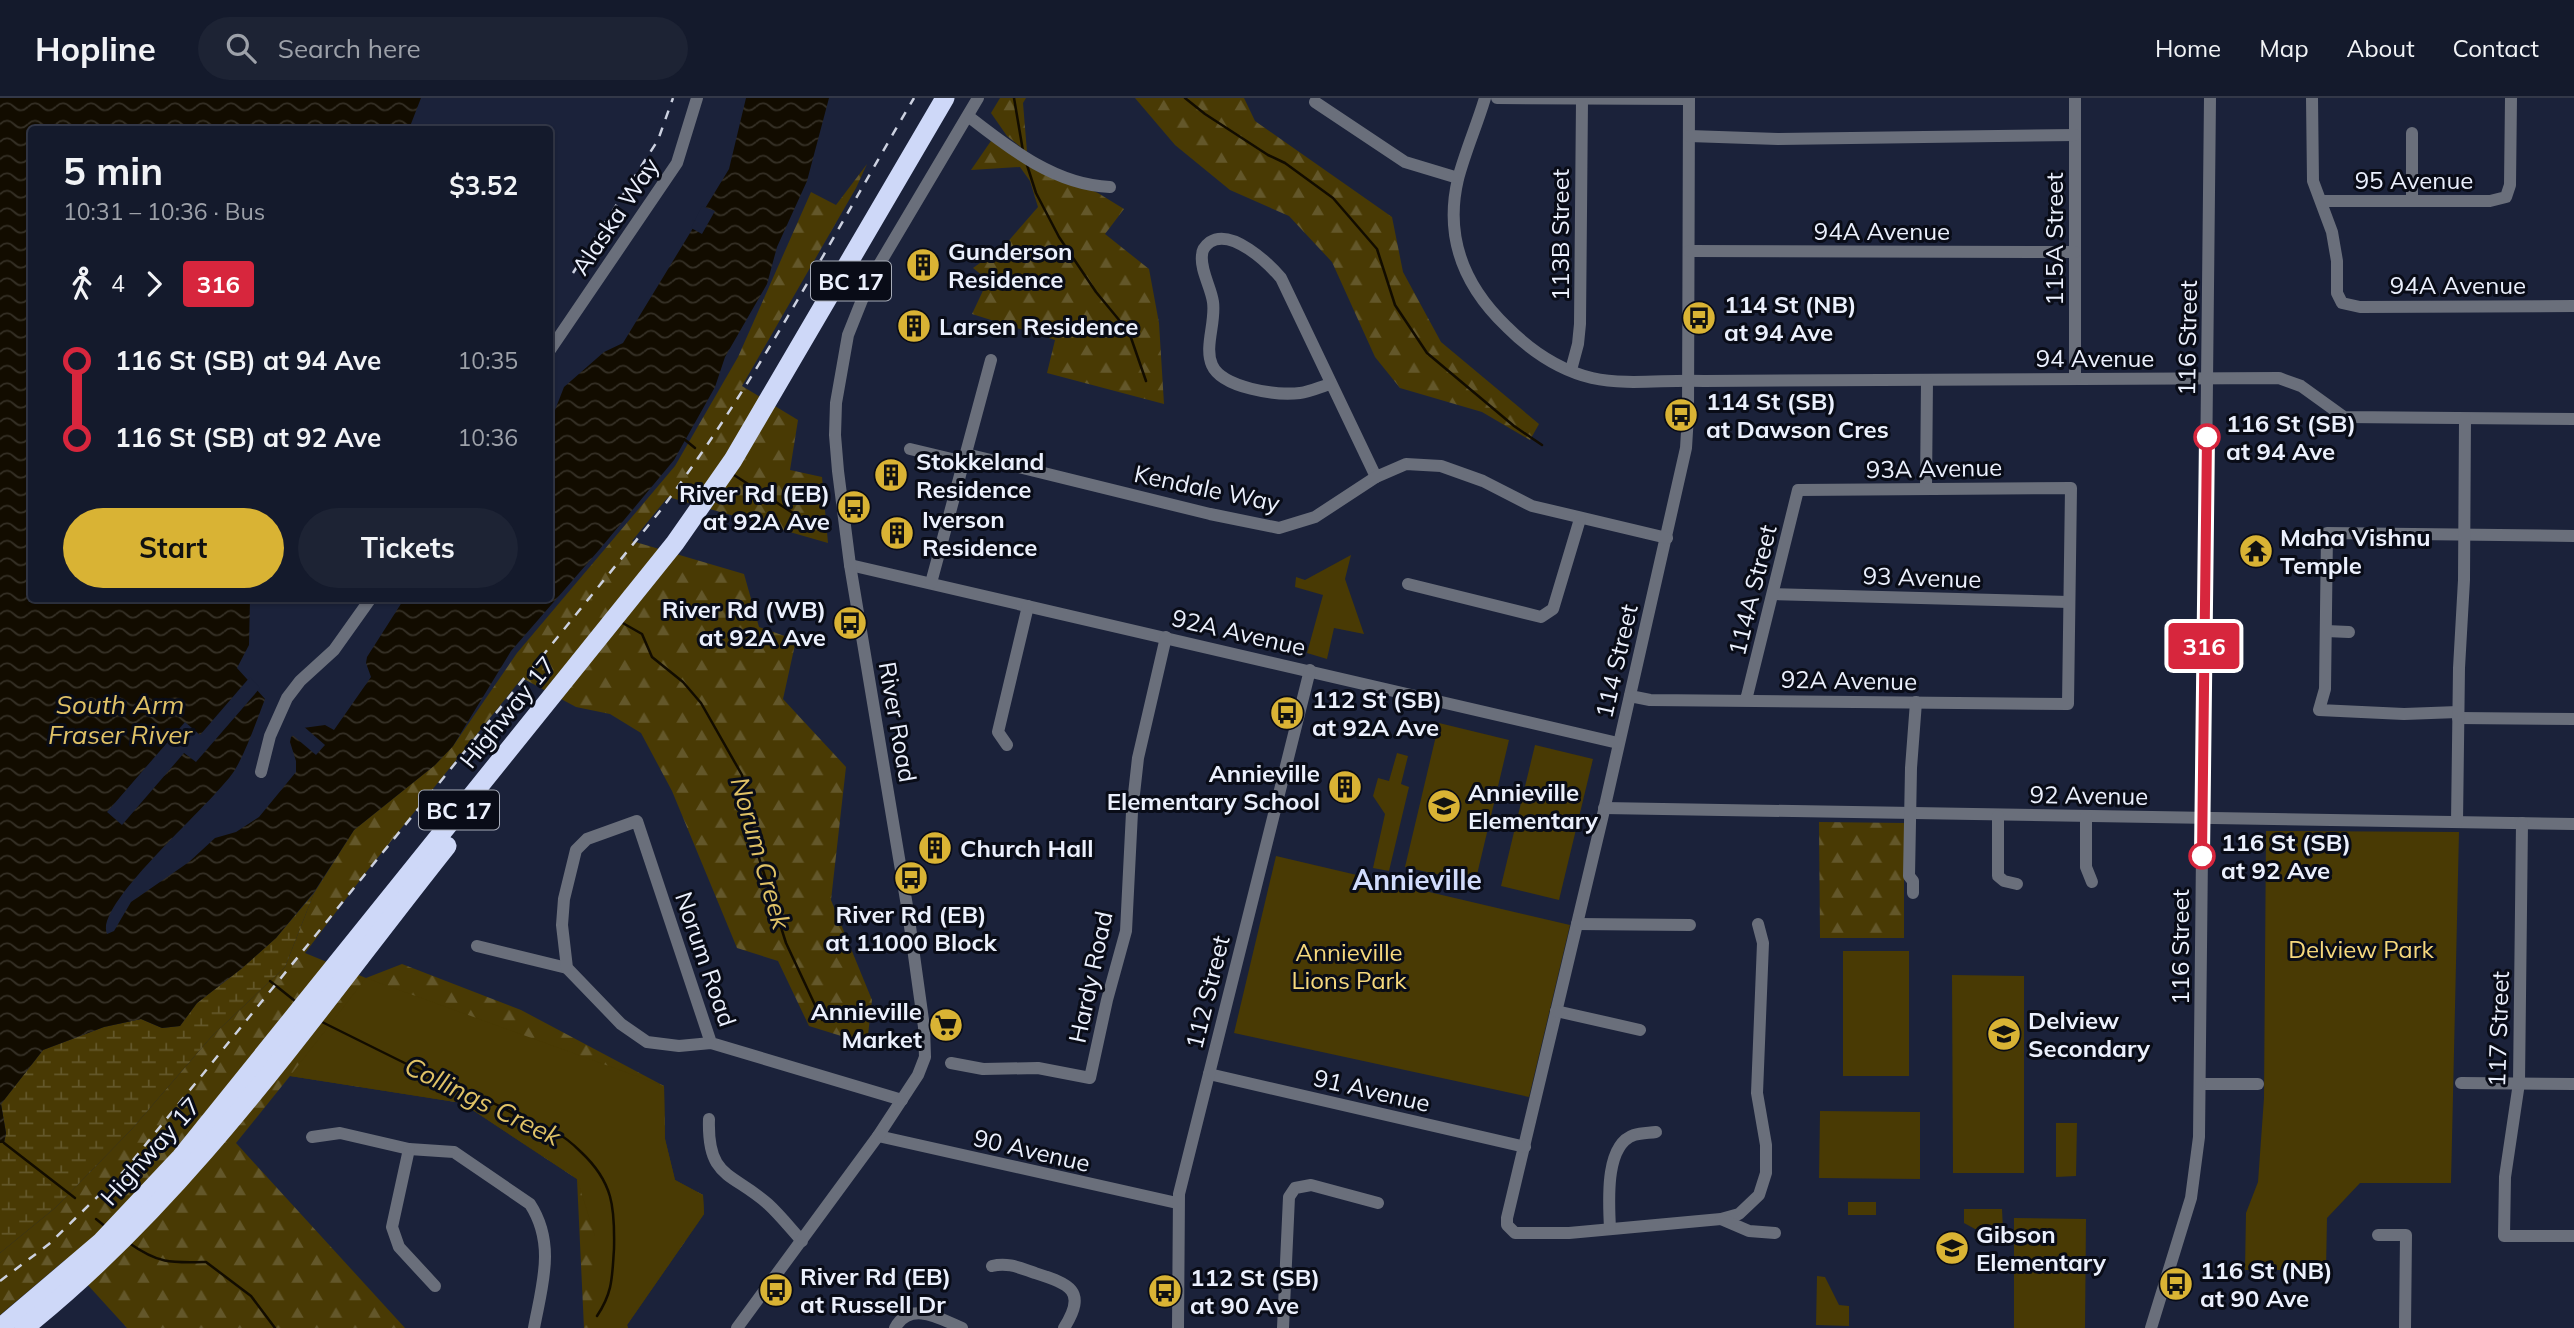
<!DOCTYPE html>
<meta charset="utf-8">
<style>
body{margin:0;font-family:Mulish,sans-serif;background:#1d2334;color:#f1f3f6;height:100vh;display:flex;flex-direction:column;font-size:26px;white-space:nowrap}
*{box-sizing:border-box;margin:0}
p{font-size:23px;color:#9da1a9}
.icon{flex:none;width:38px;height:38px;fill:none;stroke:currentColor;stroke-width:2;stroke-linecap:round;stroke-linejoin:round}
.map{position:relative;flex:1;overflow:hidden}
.drawer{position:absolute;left:28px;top:28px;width:525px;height:476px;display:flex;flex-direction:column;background:#141a2c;border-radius:7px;box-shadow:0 2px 5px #0004,0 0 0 2px #333848}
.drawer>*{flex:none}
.badge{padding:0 14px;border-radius:5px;font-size:24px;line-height:46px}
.map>.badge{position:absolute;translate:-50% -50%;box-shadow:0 0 0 4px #fff}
.legs{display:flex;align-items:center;gap:10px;height:77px;padding:0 35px;font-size:23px}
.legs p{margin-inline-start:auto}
.overview{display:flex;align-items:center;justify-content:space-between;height:119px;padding:0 35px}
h1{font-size:38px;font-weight:700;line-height:52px}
.cta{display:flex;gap:14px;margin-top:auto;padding:14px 35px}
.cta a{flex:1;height:80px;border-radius:42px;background:#d9b334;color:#111;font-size:28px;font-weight:700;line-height:80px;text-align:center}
.cta a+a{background:#1d2334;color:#f1f3f6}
ul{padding:0 35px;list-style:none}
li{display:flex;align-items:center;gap:24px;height:77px;font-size:26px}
li i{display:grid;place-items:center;width:10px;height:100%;margin:0 9px;background:currentColor}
li i::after{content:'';width:18px;height:18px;margin:-9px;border:5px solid;border-radius:50%;background:#141a2c}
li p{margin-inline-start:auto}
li:first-child i{background:linear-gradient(#0000 50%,currentColor 0)}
li:last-child i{background:linear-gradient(currentColor 50%,#0000 0)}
header{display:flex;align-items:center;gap:42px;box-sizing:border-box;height:98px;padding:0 35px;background:#141a2c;border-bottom:2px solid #333848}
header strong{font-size:33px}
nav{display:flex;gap:38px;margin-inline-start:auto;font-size:24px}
.search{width:490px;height:63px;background:#1d2334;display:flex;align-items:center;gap:18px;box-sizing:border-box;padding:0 24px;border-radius:38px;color:#9da1a9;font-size:26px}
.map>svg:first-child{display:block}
.forest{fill:url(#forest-firs)}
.wetland{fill:url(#wetland-marsh)}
.park{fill:#493a04}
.water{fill:url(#water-waves)}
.pier{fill:#1b223a}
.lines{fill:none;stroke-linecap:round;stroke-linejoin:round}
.stream{stroke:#120c00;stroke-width:2.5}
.minor{stroke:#6a6f7b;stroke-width:12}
.highway{stroke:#ced8f8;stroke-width:19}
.rail{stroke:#ccd1e0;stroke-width:2.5;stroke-dasharray:9 9;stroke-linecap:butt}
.line-1-casing{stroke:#fff;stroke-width:16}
.line-1{stroke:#d7263d;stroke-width:10}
.stop-1-dot{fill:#fff;stroke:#d7263d;stroke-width:3.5}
.labels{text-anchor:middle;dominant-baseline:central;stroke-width:6;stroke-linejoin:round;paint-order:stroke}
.shield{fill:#090c17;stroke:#a7acb8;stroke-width:2}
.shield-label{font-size:23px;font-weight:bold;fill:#ebf0fd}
.street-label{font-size:24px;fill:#ebf0fd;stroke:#090c17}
.poi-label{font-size:24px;font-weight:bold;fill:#ebf0fd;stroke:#090c17;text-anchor:start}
.stop-label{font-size:24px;font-weight:bold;fill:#ebf0fd;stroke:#090c17;text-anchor:start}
.park-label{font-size:24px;fill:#f6d87c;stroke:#090c17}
.water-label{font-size:26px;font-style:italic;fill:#e0c266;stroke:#090c17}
.quarter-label{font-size:28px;font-weight:bold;fill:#d1dcfc;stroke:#090c17}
</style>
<header>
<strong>Hopline</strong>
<div class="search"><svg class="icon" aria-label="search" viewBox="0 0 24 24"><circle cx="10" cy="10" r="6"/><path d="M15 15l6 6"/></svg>Search here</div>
<nav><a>Home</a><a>Map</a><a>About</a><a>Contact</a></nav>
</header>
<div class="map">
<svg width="2574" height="1230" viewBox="0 0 2574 1230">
<defs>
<pattern id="forest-firs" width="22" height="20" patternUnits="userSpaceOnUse" patternTransform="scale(1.75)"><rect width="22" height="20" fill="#493a04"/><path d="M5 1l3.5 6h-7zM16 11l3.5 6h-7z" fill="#63572a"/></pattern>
<pattern id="wetland-marsh" width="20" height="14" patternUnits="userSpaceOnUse" patternTransform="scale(1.75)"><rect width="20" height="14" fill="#493a04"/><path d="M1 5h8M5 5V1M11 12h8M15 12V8" fill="none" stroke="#63572a"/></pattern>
<pattern id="water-waves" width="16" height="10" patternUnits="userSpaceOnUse" patternTransform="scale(1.75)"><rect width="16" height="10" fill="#120c00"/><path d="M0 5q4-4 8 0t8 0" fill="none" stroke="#353026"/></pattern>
</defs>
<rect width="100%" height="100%" fill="#1b223a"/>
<g class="forest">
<polygon points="1000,0 1026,0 1023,5 1027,54 1007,38 991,15"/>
<polygon points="1135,0 1244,0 1255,23 1392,119 1403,174 1441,244 1539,326 1530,342 1482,314 1400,290 1375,259 1332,164 1289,118 1230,92 1175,47"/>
<polygon points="993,40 1020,62 1098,95 1124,111 1105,136 1149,171 1159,225 1164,306 1047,275 1055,242 972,216 988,182 973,170 1005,147 1038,109 1030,83 1020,69 971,72"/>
<polygon points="867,66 856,90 742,288 798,322 790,372 822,379 828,445 668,399 632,443 744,476 759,529 796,542 783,601 846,669 831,802 872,902 867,946 809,928 778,863 737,850 672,693 641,635 610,616 576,609 522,580 367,773 305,855 366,880 402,866 521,912 664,988 665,1041 675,1082 703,1097 704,1116 627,1227 628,1230 584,1230 577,1081 462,1005 290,978 236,1045 405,1230 127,1230 65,1162 0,1217 0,1230 0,1155 55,1110 131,1032 212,938 285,869 314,795 354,732 435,667 453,648 517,555 675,368 738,259 811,94 836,107"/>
<polygon points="1819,724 1904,725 1904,840 1820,840"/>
</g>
<polygon class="wetland" points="314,795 285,869 212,938 131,1032 55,1110 0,1155 0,1045 4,1045 6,1035 1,1006 43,952 104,929 141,921 162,930 180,928 197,905 241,871 276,840"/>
<g class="park">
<polygon points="1351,457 1345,481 1364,536 1334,530 1327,561 1307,555 1323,497 1295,489 1296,479 1305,482"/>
<polygon points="1439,625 1509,642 1475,785 1405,769"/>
<polygon points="1535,647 1593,661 1559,802 1501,788"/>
<polygon points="1397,655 1408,658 1401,686 1409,689 1389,773 1373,770 1385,716 1373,698 1378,680 1389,683"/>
<polygon points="2266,733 2459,734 2451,1085 2360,1085 2327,1120 2326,1172 2245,1172 2246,1115 2258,1084 2264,1000"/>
<polygon points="1276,758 1570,827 1529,999 1234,935"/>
<rect x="1843" y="853" width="66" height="125"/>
<polygon points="1952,877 2024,878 2024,1075 1953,1075"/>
<polygon points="366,880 664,988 665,1041 675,1082 703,1097 704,1116 627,1227 628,1230 595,1230 595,1138 577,1081 462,1005 290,978"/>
<polygon points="1820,1013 1920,1014 1920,1081 1819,1080"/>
<polygon points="2056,1025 2077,1025 2076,1078 2056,1079"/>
<polygon points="1876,1104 1876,1117 1848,1117 1848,1104"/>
<polygon points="1964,1111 2002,1111 2003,1132 1975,1131 1964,1125"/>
<polygon points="2014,1120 2086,1121 2085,1230 2014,1230"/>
<polygon points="1817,1178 1825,1179 1839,1207 1849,1208 1849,1228 1816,1227"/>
</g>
<path class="water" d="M0,0H421L409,31L32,32V500L250,501L249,547L237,570L265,601C256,624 248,649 236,670C219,701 93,805 107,836L114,833L131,804L189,764L215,740L236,734L259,719L296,674V663L290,644L291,639L303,630L325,627L334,632L371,579L366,565L367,559L404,501L550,500V325L564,289L604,254L623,245L729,71L746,0H829L807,83L777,149L767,186L725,259L715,289L674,362L599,452L511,553L453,648L435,667L354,732L314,794L276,840L241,871L197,905L180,928L162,930L141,921L104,929L43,952L1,1006L6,1035L4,1045H0Z"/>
<g class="pier">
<polygon points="702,108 715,113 702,136 691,130"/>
<polygon points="250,579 260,590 196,664 184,655 122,727 107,714 185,624 200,637"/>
<polygon points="302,627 325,647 316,657 290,635"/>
</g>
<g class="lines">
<g class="stream">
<polyline points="1014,0 1023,53"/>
<polyline points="1185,0 1205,16 1268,57 1285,65 1333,100 1377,151 1395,207 1427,255 1514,328 1542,347"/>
<polyline points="1027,67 1036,95 1059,139 1096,194 1129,234 1146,283"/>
<polyline points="684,341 695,350"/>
<polyline points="734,377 810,426"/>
<polyline points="621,524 642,536 652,559 683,584 701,605 742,677 754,744 786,845 822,922"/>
<polyline points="270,883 295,903"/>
<path d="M322,924L461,993C486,999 507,1013 530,1024C538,1027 548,1029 555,1034C565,1039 573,1046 581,1054C613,1084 615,1109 614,1151C612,1179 613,1194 597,1218"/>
<polyline points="4,1045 75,1100"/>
<polyline points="96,1121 106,1129"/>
<path d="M129,1145C159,1166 171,1165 206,1164L251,1198L275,1230"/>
</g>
<g class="minor">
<path d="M1485,0C1477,27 1465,54 1458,81C1444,140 1465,189 1507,229C1531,253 1559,272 1592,280C1628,288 1667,281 1704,283L2279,280L2301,288L2344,319L2574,321"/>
<polyline points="1497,0 1689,1"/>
<polyline points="1689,0 1688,317 1686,350 1602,721 1507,1120 1507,1127 1515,1135 1569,1135 1721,1121 1739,1116 1759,1097 1766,1075 1766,1047 1757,995 1763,845 1758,826"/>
<polyline points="2075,0 2075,281"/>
<polyline points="2312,0 2313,83 2332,134 2337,163 2337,195 2342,205 2360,209 2574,208"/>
<polyline points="1315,4 1405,64 1458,80"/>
<path d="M968,18C1009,50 1055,87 1110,89"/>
<polyline points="1689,38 1778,41 2075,37"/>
<polyline points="2412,102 2412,35"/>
<polyline points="2321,103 2490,103 2506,99 2510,87 2511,0"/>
<polyline points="1689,153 2075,154"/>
<polyline points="550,252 677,65 697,0"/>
<polyline points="1571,272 1578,246 1580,226 1582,2"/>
<path d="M1330,286C1320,289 1310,294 1300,295C1277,298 1222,290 1212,267C1204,249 1216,224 1213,204C1211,189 1200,172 1202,157C1202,152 1206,147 1210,144C1232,130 1268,165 1281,180L1376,379"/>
<polyline points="910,351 956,362 966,356 1210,416 1279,430 1315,419 1376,379 1406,366 1441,368 1483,383 1532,408 1667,440"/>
<polyline points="1926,391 1927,282"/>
<polyline points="850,467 1618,645"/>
<polyline points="931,485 991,262"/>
<polyline points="1408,486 1541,519 1553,511 1580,421"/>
<polyline points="1773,496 2069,504"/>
<polyline points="2326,533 2349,534"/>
<polyline points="1630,598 1650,602 2068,606 2071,390 1798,392 1746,602"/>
<polyline points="2458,614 2404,616 2319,612 2325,591 2327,435 2574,438"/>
<polyline points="2458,620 2574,621"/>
<polyline points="1007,647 998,634 1028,508"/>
<polyline points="261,674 270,638 287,600 300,583 334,552 371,500"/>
<polyline points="1604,710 2574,726"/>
<polyline points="1998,718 1998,778 2004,783 2017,786"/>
<polyline points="2086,718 2086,769 2092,784"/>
<polyline points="2457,724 2459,570 2464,482 2465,321"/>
<polyline points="2522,725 2519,985 2505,1079 2504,1138 2574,1138"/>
<polyline points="1913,795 1913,783 1909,778 1911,670 1916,604"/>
<polyline points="1577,826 1690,827"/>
<polyline points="477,848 567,870"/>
<polyline points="1556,913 1640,932"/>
<polyline points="711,945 637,723 587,741 576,752 564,801 562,827 567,870 621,926 647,944 679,948 711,945 902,1002"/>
<polyline points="951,965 983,971 1038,970 1090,980 1107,902 1126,833 1132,714 1138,660 1166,539"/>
<polyline points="1209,976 1525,1049"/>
<polyline points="2461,985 2574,986"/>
<polyline points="2201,986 2258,986"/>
<path d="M709,1021C707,1081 732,1074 768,1106C780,1117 791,1131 802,1143"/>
<polyline points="878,1038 1177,1105"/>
<path d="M312,1039L340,1035L409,1051L454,1054L530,1106C556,1146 542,1187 534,1230"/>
<polyline points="409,1051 392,1129 399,1149 435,1188"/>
<polyline points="1721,1121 1749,1133 1775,1135"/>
<path d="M1610,1131C1609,1106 1604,1047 1634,1037C1641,1035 1649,1035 1656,1034"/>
<polyline points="2378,1137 2406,1137 2405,1230"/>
<path d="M992,1168C1008,1164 1020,1170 1035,1175C1069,1186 1088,1192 1064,1230"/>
<polyline points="737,1230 878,1038 918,977 925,959 924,929 908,814 850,467 838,373 835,337 836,305 848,237 870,182 978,0"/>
<path d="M895,1230C910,1202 941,1221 962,1230"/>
<polyline points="1178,1230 1179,1096 1310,572"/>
<polyline points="1283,1230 1289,1099 1295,1090 1311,1087 1378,1105"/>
<polyline points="2151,1230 2191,1100 2199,1039 2210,0"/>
</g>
<g class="highway">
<polyline points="0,1230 101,1144 181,1059 675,445 733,362 945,0"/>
<path d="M24,1230C192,1096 314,915 447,748"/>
</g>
<g class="rail">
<polyline points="573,175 658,42 673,0"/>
<path d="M0,1183L49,1146L125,1072L660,413C757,284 832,139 914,0"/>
</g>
</g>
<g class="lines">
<g class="line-1-casing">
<polyline id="line-1" points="2202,758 2207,339"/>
</g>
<use href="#line-1" class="line-1"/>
</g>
<defs>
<g id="building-disc" transform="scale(1.75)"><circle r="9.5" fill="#d9b334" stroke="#090c17"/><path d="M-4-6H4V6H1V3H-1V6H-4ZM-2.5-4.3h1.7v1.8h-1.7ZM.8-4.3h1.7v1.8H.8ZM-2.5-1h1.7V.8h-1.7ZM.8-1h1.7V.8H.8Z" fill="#111"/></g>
<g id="bus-disc" transform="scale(1.75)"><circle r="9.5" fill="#d9b334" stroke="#090c17"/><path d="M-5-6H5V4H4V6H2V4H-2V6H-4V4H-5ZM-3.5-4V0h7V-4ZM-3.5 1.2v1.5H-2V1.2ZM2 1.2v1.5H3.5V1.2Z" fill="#111"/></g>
<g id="temple-disc" transform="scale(1.75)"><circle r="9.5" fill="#d9b334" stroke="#090c17"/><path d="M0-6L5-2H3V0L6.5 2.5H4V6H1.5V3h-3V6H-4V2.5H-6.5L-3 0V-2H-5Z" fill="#111"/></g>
<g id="school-disc" transform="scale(1.75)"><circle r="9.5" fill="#d9b334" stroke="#090c17"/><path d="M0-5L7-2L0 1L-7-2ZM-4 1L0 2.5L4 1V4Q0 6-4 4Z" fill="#111"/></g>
<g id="supermarket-disc" transform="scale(1.75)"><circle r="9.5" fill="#d9b334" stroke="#090c17"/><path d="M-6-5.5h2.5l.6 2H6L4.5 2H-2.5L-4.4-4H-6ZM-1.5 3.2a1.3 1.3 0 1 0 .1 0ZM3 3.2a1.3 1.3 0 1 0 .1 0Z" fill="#111"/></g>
</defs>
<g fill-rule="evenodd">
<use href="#building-disc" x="923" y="167"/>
<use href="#bus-disc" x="1699" y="220"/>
<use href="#building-disc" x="914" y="228"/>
<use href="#bus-disc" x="1681" y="317"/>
<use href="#building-disc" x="891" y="377"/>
<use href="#bus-disc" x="854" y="409"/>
<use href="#building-disc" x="897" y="435"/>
<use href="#temple-disc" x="2256" y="453"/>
<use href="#bus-disc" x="850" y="525"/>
<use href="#bus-disc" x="1287" y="615"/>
<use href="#building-disc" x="1345" y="689"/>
<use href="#school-disc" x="1444" y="708"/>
<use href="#building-disc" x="935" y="750"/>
<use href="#bus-disc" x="911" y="780"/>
<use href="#supermarket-disc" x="946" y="927"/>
<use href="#school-disc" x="2004" y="936"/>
<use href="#school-disc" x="1952" y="1150"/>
<use href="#bus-disc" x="2176" y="1186"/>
<use href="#bus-disc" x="776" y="1192"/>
<use href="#bus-disc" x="1165" y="1193"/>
</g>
<g class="stop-1-dot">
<circle cx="2207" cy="339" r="12"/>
<circle cx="2202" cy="758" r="12"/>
</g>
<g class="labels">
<g class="shield">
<rect x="811" y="163.5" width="80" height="39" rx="5"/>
<rect x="419" y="692.5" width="80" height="39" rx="5"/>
</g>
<g class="shield-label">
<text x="851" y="183">BC 17</text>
<text x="459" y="712">BC 17</text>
</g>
<g class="street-label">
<text x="2414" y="82">95 Avenue</text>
<text transform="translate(615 118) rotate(-56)">Alaska Way</text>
<text x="1882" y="133">94A Avenue</text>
<text transform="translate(1560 137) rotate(-90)">113B Street</text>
<text transform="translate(2054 141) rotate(-90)">115A Street</text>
<text x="2458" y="187">94A Avenue</text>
<text transform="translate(2187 240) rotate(-89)">116 Street</text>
<text x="2095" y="260">94 Avenue</text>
<text transform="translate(1934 370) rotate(-1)">93A Avenue</text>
<text transform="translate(1207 390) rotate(12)">Kendale Way</text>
<text transform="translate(1922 479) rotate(2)">93 Avenue</text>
<text transform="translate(1752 492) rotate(-76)">114A Street</text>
<text transform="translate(1239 534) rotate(13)">92A Avenue</text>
<text transform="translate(1616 563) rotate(-77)">114 Street</text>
<text transform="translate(1849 582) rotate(1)">92A Avenue</text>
<text transform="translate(507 614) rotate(-51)">Highway 17</text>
<text transform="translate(898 624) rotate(80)">River Road</text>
<text transform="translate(2089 697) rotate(1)">92 Avenue</text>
<text transform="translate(2180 849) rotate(-90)">116 Street</text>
<text transform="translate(706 861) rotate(71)">Norum Road</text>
<text transform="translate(1090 879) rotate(-78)">Hardy Road</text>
<text transform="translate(1207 894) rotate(-76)">112 Street</text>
<text transform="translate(2498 931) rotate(-88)">117 Street</text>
<text transform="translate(1372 992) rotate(13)">91 Avenue</text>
<text transform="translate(1032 1052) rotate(13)">90 Avenue</text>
<text transform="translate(150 1053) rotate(-48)">Highway 17</text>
</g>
<g class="poi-label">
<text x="948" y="153">Gunderson<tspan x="948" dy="28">Residence</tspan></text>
<text x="1724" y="206">114 St (NB)<tspan x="1724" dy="28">at 94 Ave</tspan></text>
<text x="939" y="228">Larsen Residence</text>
<text x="1706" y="303">114 St (SB)<tspan x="1706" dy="28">at Dawson Cres</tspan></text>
<text x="916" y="363">Stokkeland<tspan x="916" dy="28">Residence</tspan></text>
<text x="830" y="395" text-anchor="end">River Rd (EB)<tspan x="830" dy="28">at 92A Ave</tspan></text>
<text x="922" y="421">Iverson<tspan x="922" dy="28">Residence</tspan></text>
<text x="2280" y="439">Maha Vishnu<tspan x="2280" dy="28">Temple</tspan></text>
<text x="826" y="511" text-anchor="end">River Rd (WB)<tspan x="826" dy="28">at 92A Ave</tspan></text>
<text x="1312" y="601">112 St (SB)<tspan x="1312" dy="28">at 92A Ave</tspan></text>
<text x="1320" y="675" text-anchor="end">Annieville<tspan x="1320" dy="28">Elementary School</tspan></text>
<text x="1468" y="694">Annieville<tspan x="1468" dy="28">Elementary</tspan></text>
<text x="960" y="750">Church Hall</text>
<text x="911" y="816" text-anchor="middle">River Rd (EB)<tspan x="911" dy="28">at 11000 Block</tspan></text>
<text x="922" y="913" text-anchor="end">Annieville<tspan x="922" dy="28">Market</tspan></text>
<text x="2028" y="922">Delview<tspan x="2028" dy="28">Secondary</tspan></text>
<text x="1976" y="1136">Gibson<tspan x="1976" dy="28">Elementary</tspan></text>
<text x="2200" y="1172">116 St (NB)<tspan x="2200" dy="28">at 90 Ave</tspan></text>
<text x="800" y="1178">River Rd (EB)<tspan x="800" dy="28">at Russell Dr</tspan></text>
<text x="1190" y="1179">112 St (SB)<tspan x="1190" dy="28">at 90 Ave</tspan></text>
</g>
<g class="stop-label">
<text x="2226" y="325">116 St (SB)<tspan x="2226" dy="28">at 94 Ave</tspan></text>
<text x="2221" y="744">116 St (SB)<tspan x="2221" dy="28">at 92 Ave</tspan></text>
</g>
<g class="park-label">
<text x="2361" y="851">Delview Park</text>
<text x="1349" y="854">Annieville<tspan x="1349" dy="28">Lions Park</tspan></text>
</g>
<g class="water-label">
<text x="120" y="606">South Arm<tspan x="120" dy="30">Fraser River</tspan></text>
<text transform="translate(761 755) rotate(74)">Norum Creek</text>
<text transform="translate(483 1003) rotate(26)">Collings Creek</text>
</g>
<g class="quarter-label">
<text x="1417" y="781">Annieville</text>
</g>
</g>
</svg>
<b class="badge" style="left:2204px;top:548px;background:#d7263d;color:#fff">316</b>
<section class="drawer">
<div class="overview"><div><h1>5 min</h1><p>10:31 – 10:36 · Bus</p></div><b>$3.52</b></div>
<div class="legs"><svg class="icon" aria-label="walk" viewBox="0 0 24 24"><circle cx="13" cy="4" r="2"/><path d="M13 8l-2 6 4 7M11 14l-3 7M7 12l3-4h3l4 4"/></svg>4<svg class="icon" aria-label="forward" viewBox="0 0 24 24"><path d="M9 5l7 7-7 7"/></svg><b class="badge" style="background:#d7263d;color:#fff">316</b></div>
<ul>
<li><i style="color:#d7263d"></i><b>116 St (SB) at 94 Ave</b><p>10:35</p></li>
<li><i style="color:#d7263d"></i><b>116 St (SB) at 92 Ave</b><p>10:36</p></li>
</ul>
<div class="cta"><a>Start</a><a>Tickets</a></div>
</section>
</div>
